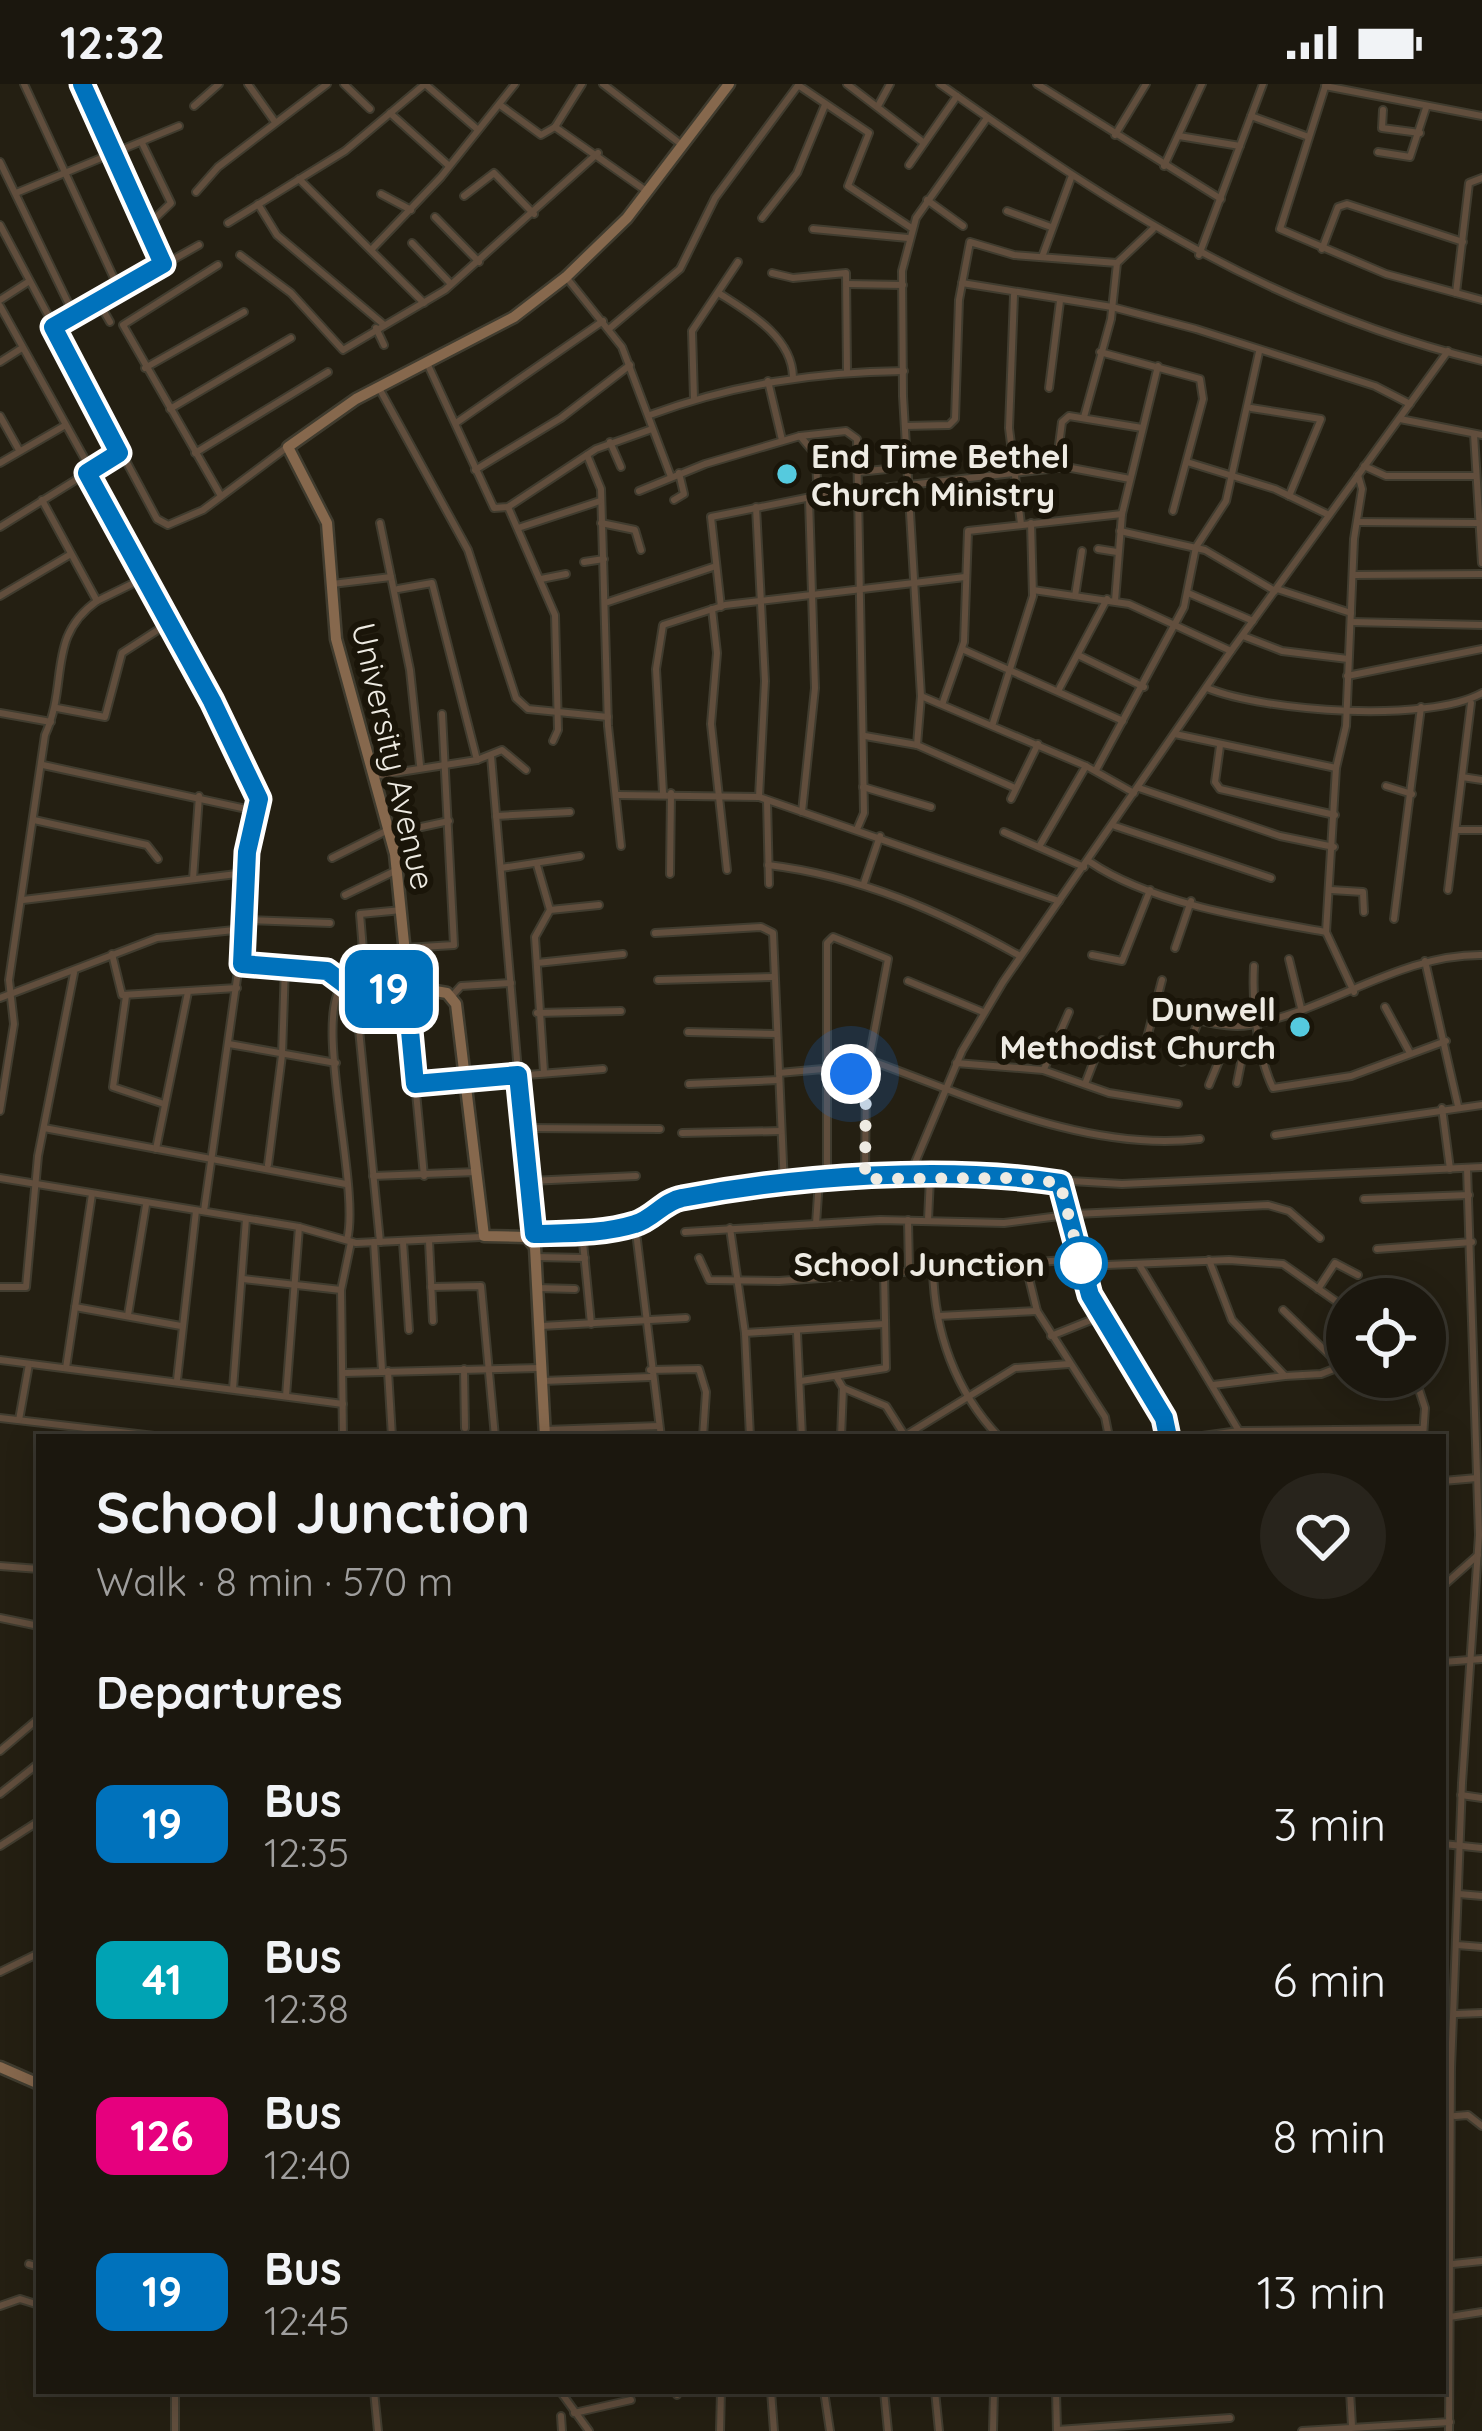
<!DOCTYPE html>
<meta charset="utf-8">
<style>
body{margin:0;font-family:Quicksand,sans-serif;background:#28241c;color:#f1f3f6;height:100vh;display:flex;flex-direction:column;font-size:45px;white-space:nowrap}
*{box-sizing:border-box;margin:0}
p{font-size:39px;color:#a09f9e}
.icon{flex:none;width:66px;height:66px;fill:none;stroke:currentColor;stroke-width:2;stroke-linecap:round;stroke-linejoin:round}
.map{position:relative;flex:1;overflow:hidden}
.panel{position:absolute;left:36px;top:1350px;width:1410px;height:960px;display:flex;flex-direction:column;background:#1b170e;border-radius:0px;box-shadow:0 6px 30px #0003,0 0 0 3px #39362e}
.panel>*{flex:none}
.badge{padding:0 24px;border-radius:18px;font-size:42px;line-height:78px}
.tools{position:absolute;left:1326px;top:1194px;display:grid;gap:24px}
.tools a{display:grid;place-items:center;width:120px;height:120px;border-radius:50%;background:#1b170e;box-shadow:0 6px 30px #0003,0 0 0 3px #39362e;font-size:60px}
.you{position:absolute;width:60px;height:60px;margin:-30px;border:9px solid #fff;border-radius:50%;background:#1a73e8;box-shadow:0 0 0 18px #1a73e833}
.map>.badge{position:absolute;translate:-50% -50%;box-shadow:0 0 0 6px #fff}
h2{padding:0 60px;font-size:45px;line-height:108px}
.round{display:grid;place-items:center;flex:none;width:126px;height:126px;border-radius:63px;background:#28241c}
.headline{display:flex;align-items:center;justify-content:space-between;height:204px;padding:0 60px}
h1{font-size:57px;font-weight:700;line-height:90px}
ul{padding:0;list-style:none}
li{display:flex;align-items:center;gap:36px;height:156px;padding:0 60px}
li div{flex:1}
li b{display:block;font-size:45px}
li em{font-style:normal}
li .badge{min-width:132px;font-weight:700;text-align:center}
.status{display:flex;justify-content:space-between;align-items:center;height:84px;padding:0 60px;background:#1b170e;direction:ltr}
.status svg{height:33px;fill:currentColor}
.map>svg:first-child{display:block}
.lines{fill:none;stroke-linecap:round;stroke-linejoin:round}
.street-casing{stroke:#403c2f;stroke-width:10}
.secondary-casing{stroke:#403c2f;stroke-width:15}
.street{stroke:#614e3d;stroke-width:6}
.secondary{stroke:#86684d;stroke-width:10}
.line-casing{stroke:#fff;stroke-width:27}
.line{stroke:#0072bc;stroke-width:18}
.walk{stroke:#eeebe3;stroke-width:12;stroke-dasharray:0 21.6}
.poi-dot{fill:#55cade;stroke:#1a1509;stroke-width:4.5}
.stop-dot{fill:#fff;stroke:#0072bc;stroke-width:6}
.labels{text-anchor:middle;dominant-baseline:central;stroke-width:12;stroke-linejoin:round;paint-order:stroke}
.poi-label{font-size:33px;font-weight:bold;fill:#eeebe3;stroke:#1a1509;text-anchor:start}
.street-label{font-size:33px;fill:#eeebe3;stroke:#1a1509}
.stop-label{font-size:33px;font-weight:bold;fill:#eeebe3;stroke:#1a1509;text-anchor:end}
</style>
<div class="status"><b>12:32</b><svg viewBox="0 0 49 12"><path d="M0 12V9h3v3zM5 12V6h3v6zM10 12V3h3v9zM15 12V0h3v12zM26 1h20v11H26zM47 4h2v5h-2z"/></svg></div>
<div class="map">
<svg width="1482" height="2347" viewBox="0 0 1482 2347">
<rect width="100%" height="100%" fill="#241f12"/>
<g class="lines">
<g class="street-casing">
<g id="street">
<polyline points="24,0 119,205"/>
<polyline points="83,0 163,180"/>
<polyline points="248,0 275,38"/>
<polyline points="344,0 370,25"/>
<polyline points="425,0 477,45"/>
<polyline points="603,0 682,61"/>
<polyline points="847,0 924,59"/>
<path d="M940,0C1115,124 1271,226 1482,277"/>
<polyline points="1037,0 1221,115"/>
<polyline points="1326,0 1280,145 1386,190 1482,216"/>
<polyline points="798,1 869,49 848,102 910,143"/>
<polyline points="1325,2 1482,32"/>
<polyline points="500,21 541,51 555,43 582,0"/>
<polyline points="194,22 219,0"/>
<polyline points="878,22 890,0"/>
<polyline points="1383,26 1382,44 1420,49"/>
<polyline points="390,29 448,81"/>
<polyline points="1251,32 1306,52"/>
<polyline points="555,43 645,106"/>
<polyline points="1115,51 1146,0"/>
<polyline points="1179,52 1240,62"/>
<polyline points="142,59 171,119 147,142"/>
<polyline points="1378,68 1410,73 1426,24"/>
<polyline points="0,78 74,231"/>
<polyline points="909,81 957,12"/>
<polyline points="1164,82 1202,0"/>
<polyline points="299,95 424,219"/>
<polyline points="196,108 218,83 327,0"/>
<polyline points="16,109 179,42"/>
<polyline points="381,110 411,126"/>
<polyline points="464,112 494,89 534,130"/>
<polyline points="927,116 963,142"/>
<polyline points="258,120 277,151 383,240"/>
<polyline points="1007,127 1051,143"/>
<polyline points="435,133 479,178"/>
<polyline points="762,134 797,89 825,21"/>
<polyline points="228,139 345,67 425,0"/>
<polyline points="0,141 157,435 168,441 203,426 286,364"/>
<polyline points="813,145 908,154"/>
<polyline points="412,159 451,200"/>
<polyline points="373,164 441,93 515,0"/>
<polyline points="1322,165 1338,123 1347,120 1463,158"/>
<polyline points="240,171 291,209 343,266 445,206 598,69"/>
<polyline points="1199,171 1263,0"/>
<polyline points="1042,173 1071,94"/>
<polyline points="218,181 123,241 221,412"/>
<polyline points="772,189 793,194 846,189 847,288"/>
<polyline points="566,193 622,263 671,393"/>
<polyline points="962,199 1112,223 1196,245 1375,302 1410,320"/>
<polyline points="847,200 903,201"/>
<polyline points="1456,209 1469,99 1482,94"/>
<path d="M720,210C750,229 792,253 793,293"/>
<polyline points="1014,211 1009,344 1021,440"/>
<polyline points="0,216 28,198"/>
<polyline points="98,217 110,238"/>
<polyline points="0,222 91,386"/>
<polyline points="53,243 199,161"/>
<polyline points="376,244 384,261"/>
<polyline points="610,244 680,185 715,114 799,0"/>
<polyline points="1100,268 1200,295 1203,315 1173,427"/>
<polyline points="0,278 22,264"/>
<polyline points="427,279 494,424 508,423 596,365 652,345"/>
<polyline points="145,284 244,228"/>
<polyline points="768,297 782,356"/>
<polyline points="379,304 468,466 516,614 528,625 608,633"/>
<polyline points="1049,304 1060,217"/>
<polyline points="694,315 692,247 738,178"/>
<polyline points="1251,324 1321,335 1289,412"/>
<polyline points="170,325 291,254"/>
<path d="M650,331C734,300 815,288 904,287"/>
<polyline points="0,332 19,366"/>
<polyline points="1084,333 1111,235 1117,179 1153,145"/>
<polyline points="1400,335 1482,351"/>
<polyline points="456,339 603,237"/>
<polyline points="905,342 949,341 955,335 959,216 970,158 1014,171 1117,179"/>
<polyline points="1474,350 1482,479"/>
<polyline points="800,352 846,347 857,355 864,729 858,743"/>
<polyline points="610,358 621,383"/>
<polyline points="195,369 328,288"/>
<polyline points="587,371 601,405 608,642 621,762"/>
<polyline points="1187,378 1275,405 1329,431"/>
<polyline points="0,379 64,342"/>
<polyline points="1364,382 1386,392 1474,392"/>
<polyline points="1056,384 1062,338 1069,332 1142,344"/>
<polyline points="475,386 561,334 630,281"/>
<polyline points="858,388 887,385"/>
<path d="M87,389C112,436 265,697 256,727"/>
<polyline points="639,407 705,380 800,352 816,371 817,397"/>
<polyline points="674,416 684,410 679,389"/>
<polyline points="508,423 555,531 558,646 553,657"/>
<polyline points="756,423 765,597 759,713"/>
<polyline points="1357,438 1478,439"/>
<polyline points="380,439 410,586 420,681"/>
<polyline points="601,439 635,446 641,466"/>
<polyline points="0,443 119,369"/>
<polyline points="518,444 600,417"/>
<polyline points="1120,447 1205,466 1275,507"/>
<polyline points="1098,465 1117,468"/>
<polyline points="584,478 604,475"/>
<polyline points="1354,491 1482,490"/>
<polyline points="541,495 566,490"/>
<polyline points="332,500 391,493"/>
<polyline points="398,505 432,499 477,676"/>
<polyline points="1277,505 1351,529"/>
<polyline points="1033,506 1129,520 1231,567"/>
<polyline points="1188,509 1253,537"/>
<polyline points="0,512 71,470"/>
<polyline points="1075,512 1082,467"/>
<polyline points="97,517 144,494"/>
<polyline points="1115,517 1122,430 1158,282"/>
<polyline points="608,518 713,483"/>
<polyline points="721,523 711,433 821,411 1066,383 1130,395"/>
<polyline points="712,525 717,569 711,640 727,786"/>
<polyline points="1351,538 1482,541"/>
<polyline points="1243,552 1282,567 1348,575"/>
<polyline points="962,565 1123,637"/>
<polyline points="1080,572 1144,603"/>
<polyline points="1347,592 1482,565"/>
<path d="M1207,604C1266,628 1428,639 1482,609"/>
<polyline points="1058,607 1107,515"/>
<polyline points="921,612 1086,682 1134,709"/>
<polyline points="943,618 964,558 968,447 1122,430"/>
<polyline points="57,624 105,633 122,569 167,540"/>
<polyline points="0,629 51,638"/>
<polyline points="993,639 1033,512 1031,439"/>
<polyline points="1175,650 1336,684"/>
<polyline points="865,652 917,661 1015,704"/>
<polyline points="917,661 921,612 903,312 902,187 916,134 987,34"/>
<polyline points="1220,662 1215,698 1220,705 1335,731"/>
<polyline points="491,672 532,1151"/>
<polyline points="1096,686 1184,523 1196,463 1226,417 1259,268"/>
<polyline points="374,692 477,676 502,666 526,686"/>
<polyline points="1462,693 1482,696"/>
<polyline points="1386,702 1412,710"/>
<polyline points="863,703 931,723"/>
<polyline points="1139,704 1280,752 1334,763"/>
<polyline points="663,709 656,585 663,541 725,521 965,493"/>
<polyline points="618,711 759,713 1059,817"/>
<polyline points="1011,715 1038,660"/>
<polyline points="767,717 769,800"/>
<polyline points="802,728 815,604 809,415 817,398"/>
<polyline points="496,732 570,728"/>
<polyline points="34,736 147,761 158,775"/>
<polyline points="1115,742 1271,794"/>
<polyline points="1457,746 1482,746"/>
<polyline points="1004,748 1084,783"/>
<polyline points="389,750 449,737"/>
<polyline points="1040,761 1086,682"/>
<polyline points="332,774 388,746"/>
<path d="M1090,778C1152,820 1253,835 1326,848"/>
<polyline points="537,781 550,826 535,853 544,988"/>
<path d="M768,781C860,792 940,827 1020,872"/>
<polyline points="501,784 580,772"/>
<polyline points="670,790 671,709"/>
<polyline points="193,795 199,712"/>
<polyline points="864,799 880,752"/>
<polyline points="1331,806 1363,808 1364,828"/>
<polyline points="1448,806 1471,619"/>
<polyline points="345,811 395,787"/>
<polyline points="23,816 245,789"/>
<polyline points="550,826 599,821"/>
<polyline points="1394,835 1421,623"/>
<polyline points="244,836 330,839"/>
<polyline points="655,849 761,843 773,849 784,1102"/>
<polyline points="405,864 454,861 442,630"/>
<polyline points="1175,864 1191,817"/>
<polyline points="112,870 122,911 237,904"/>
<polyline points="1092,871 1122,877 1150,806"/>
<polyline points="1289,875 1301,924"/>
<polyline points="1425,877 1458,1022"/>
<polyline points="537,879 623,870"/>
<polyline points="242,880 327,887 351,905 406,904"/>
<path d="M1254,882C1252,919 1257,971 1273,1004L1351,992L1446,957"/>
<polyline points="365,890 360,830 402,826"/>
<polyline points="658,896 773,893"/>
<polyline points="908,897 983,928"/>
<path d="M343,900C312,935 361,1104 347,1156"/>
<polyline points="406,904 424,1092"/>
<polyline points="355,905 380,1158"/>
<polyline points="1354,908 1326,848 1336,684 1346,642 1354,455 1362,405 1358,391"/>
<polyline points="126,912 113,1003 164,1020"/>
<polyline points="452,912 461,902 511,899"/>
<polyline points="0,914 157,854 244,845 247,768 256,727 43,681"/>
<polyline points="1385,923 1410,969"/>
<path d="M1156,925C1182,931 1223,946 1249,941C1329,927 1399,870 1482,871"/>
<polyline points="537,929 621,927"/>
<polyline points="688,948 776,950"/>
<polyline points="1147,954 1162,896"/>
<polyline points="229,960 336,979"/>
<path d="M869,976C975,1014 1085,1068 1200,1055"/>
<polyline points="1182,978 1200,933"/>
<polyline points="956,979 1043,986 1109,1009 1178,1020"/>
<polyline points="1044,985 1069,928"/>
<polyline points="824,988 866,992"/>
<polyline points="779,989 823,985"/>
<polyline points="1237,999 1243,969"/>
<polyline points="415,1000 603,985"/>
<polyline points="689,1000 779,996"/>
<polyline points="1085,1000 1102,956"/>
<polyline points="1209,1001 1221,972 1264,972"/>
<polyline points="1442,1024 1450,1085"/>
<path d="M0,1027L14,940L9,896L45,651C69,599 46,553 97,517L42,416"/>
<polyline points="44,1044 346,1100"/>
<polyline points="526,1044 660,1045"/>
<polyline points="682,1049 781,1047"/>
<polyline points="1275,1051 1482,1021"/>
<polyline points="156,1065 188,908"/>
<polyline points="268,1081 282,971 285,882"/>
<polyline points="373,1092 476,1088"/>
<polyline points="909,1093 962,967 1003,898 1231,567 1448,267"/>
<polyline points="0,1094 299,1143 356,1159 481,1153"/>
<polyline points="827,1096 827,859 833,853 888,875 866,992 865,1095"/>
<polyline points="530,1097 636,1092"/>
<polyline points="1060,1099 1090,1211 1164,1334 1168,1353"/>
<polyline points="1364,1115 1469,1111"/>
<polyline points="204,1127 244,845"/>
<polyline points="908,1136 909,1186"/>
<polyline points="928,1136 930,1094"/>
<polyline points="635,1140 661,1353"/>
<polyline points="816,1140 819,1096"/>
<polyline points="730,1144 745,1249 750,1353"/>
<polyline points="582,1148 591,1240"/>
<polyline points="685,1148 880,1136 1004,1139 1075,1130 1268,1121 1289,1127 1320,1154"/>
<polyline points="534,1150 609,1145 655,1131 679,1114 819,1096 1020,1094 1122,1100 1482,1083"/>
<polyline points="429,1157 433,1237"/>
<polyline points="374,1158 382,1286"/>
<polyline points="403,1158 409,1246"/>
<polyline points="1377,1165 1472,1158"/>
<polyline points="536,1173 585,1174"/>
<polyline points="699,1174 709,1196 779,1197 1079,1175"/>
<polyline points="1209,1176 1232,1236 1285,1292 1321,1290 1347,1280"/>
<polyline points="1026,1182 1037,1227 1105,1333 1109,1353"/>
<polyline points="1082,1182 1229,1176 1283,1180 1347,1225"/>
<polyline points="1140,1182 1239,1347"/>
<path d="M933,1184C934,1247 955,1307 999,1353"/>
<polyline points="243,1195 341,1206"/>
<polyline points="0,1203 26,1203 38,1072 74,889"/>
<polyline points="431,1203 481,1202 495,1353"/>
<polyline points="537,1204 575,1205"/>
<polyline points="1318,1205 1335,1179 1358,1191"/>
<polyline points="75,1223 181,1242"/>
<polyline points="1283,1226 1342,1283"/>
<polyline points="128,1231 146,1121"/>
<polyline points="938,1232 1037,1227"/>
<polyline points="541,1242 686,1234"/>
<polyline points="745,1249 884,1240"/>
<polyline points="797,1249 802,1353"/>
<polyline points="1051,1252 1101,1232"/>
<polyline points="0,1276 343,1320"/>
<polyline points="66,1284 92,1110"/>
<polyline points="464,1285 465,1344"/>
<polyline points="650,1286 699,1285 706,1308 703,1353"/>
<polyline points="388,1287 392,1353"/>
<polyline points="344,1289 540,1284"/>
<polyline points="836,1292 843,1304 886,1322 905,1352"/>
<polyline points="1415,1293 1425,1324 1423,1353"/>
<polyline points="177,1296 196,1127"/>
<polyline points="542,1297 651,1293"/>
<polyline points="801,1297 886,1284 884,1187"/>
<polyline points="1213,1301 1285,1292"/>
<polyline points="233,1305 246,1135"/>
<polyline points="286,1312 299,1143"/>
<polyline points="0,1334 163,1353"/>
<polyline points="19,1336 29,1280"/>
<polyline points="545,1346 659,1342"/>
<polyline points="343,1353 341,1206 351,1158"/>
<polyline points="841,1353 843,1304"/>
<polyline points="903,1353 1015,1284 1069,1280"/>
<polyline points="1195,1353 1239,1347 1423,1345"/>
<polyline points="1443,1397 1477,1394"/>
<polyline points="0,1482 39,1485"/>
<polyline points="1443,1502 1478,1471"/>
<polyline points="0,1534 39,1542"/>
<polyline points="1443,1578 1482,1575"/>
<polyline points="0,1667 39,1634"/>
<polyline points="0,1710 39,1679"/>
<polyline points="1461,1711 1482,1714"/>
<polyline points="1443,1760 1482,1764"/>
<polyline points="0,1762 39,1737"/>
<polyline points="1459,1810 1482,1812"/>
<polyline points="1457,1861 1482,1863"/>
<polyline points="0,1888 39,1869"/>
<polyline points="1456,1930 1482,1929"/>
<polyline points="1455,2032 1468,2031 1482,2042"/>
<polyline points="29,2180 39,2183"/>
<polyline points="1443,2181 1482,2177"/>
<polyline points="0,2222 20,2215 39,2221"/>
<polyline points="1443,2234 1482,2228"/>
<polyline points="175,2307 175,2347"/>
<polyline points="374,2307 378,2347"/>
<polyline points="560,2307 589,2347"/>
<polyline points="676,2307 677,2311"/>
<polyline points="771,2307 774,2347"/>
<polyline points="824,2307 830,2347"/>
<polyline points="884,2307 888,2347"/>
<polyline points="935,2307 939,2347"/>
<polyline points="1056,2307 1057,2347"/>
<polyline points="1350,2307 1352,2342"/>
<polyline points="574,2329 631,2316"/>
<polyline points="561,2332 562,2347"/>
<polyline points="1057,2346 1230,2334"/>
<polyline points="720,2347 721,2307"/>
<polyline points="993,2347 994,2307"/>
<polyline points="1302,2347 1450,2338"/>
<polyline points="1449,2347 1451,1984 1462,1699 1479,1451 1467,1084"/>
</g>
</g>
<g class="secondary-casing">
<g id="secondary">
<polyline points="545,1353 535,1163 527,1153 484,1152 456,920 447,909 412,903 407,889 395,770 336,555 327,439 288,363 356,315 514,233 566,193 627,134 729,0"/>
<polyline points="0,1983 39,2000"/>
</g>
</g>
<use href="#street" class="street"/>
<use href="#secondary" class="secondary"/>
</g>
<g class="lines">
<g class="line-casing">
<path id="line" d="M82,0L163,180L53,243L119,369L87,389L212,617L259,715L247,768L242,880L327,887L351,905L406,904L415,1000L518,991L534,1150C567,1149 603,1150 635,1140C653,1135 664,1117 682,1114C797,1092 945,1081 1060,1099L1090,1211L1164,1334L1168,1353"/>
</g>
<use href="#line" class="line"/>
<polyline class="walk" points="851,990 866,992 865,1095 1020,1094 1060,1099 1081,1179"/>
</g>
<g class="poi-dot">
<circle cx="787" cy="390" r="12"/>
<circle cx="1300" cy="943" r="12"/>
</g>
<circle class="stop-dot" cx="1081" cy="1179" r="24"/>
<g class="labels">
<g class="poi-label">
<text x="811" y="371">End Time Bethel<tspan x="811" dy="38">Church Ministry</tspan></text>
<text x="1276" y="924" text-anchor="end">Dunwell<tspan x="1276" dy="38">Methodist Church</tspan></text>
</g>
<g class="street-label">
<text transform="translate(394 672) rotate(77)">University Avenue</text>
</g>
<g class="stop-label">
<text x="1045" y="1179">School Junction</text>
</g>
</g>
</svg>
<div class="tools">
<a><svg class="icon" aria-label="locate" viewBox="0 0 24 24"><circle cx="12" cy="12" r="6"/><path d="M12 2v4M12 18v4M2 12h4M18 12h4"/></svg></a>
</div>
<div class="you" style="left:851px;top:990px"></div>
<b class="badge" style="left:389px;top:905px;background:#0072bc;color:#fff">19</b>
<section class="panel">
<div class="headline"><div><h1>School Junction</h1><p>Walk · 8 min · 570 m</p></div><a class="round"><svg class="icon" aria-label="heart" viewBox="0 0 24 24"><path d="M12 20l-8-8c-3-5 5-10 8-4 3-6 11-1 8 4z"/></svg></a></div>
<h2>Departures</h2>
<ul>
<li><span class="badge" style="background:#0072bc;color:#fff">19</span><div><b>Bus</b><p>12:35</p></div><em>3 min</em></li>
<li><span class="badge" style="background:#00a3b4;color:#fff">41</span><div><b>Bus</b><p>12:38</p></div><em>6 min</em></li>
<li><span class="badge" style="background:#e6007e;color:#fff">126</span><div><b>Bus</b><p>12:40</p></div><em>8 min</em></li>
<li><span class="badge" style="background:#0072bc;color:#fff">19</span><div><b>Bus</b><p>12:45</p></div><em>13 min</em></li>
</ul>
</section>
</div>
